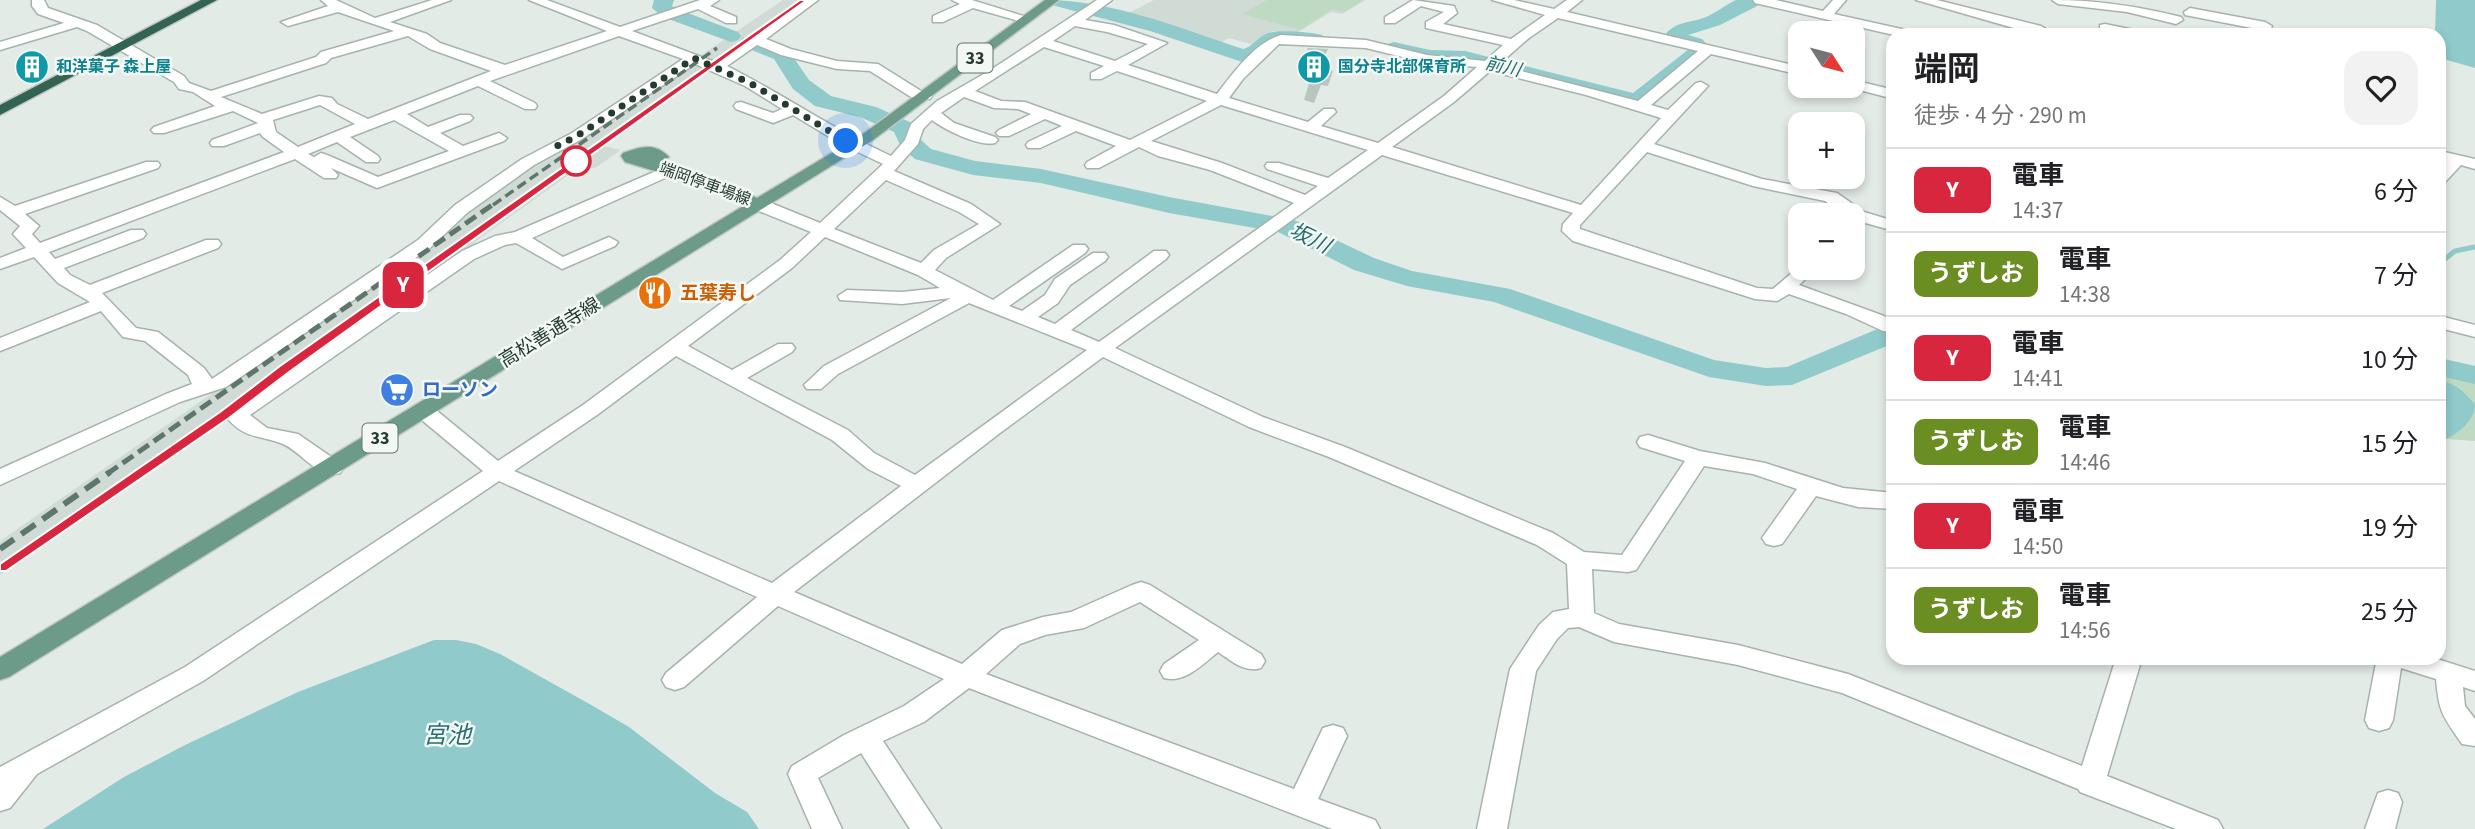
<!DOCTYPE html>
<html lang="ja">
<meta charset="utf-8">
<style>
body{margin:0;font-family:"Source Sans 3","Noto Sans JP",sans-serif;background:#f2f2f2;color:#202124;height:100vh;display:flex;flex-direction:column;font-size:26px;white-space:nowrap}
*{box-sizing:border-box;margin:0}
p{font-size:23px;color:#757577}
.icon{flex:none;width:38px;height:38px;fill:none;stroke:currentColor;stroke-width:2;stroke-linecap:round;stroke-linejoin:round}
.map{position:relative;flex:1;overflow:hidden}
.sheet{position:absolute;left:1886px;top:28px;width:560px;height:637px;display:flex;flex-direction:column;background:#fff;border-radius:21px;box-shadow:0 4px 10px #0003}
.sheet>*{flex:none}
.badge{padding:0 14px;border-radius:10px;font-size:24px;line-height:46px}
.needle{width:46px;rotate:126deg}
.buttons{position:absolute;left:1788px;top:21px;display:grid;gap:14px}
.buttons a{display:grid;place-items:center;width:77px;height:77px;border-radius:14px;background:#fff;box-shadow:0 4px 10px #0003;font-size:35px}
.you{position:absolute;width:35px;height:35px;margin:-18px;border:5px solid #fff;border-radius:50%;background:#1a73e8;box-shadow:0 0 0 10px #1a73e833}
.map>.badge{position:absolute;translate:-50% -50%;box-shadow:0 0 0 4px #fff}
.round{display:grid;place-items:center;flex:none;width:74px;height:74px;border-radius:21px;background:#f2f2f2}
.summary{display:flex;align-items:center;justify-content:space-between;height:119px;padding:0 28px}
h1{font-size:33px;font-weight:700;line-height:52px}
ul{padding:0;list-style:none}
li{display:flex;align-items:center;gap:21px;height:84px;padding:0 28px;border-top:2px solid #e0e0e0}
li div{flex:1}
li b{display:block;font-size:26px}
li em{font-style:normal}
li .badge{min-width:77px;font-weight:700;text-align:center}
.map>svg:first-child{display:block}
.built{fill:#d1dbd5}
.green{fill:#bedac2}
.water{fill:#90cacb}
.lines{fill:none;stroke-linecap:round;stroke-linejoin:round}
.stream{stroke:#90cacb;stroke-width:5}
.river{fill:#90cacb;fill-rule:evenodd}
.building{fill:#b8c6bf}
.minor-casing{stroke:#a6b3ac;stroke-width:3}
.major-casing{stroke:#c2c8c6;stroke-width:3}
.highway-casing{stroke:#c2c8c6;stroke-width:3}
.minor{fill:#fff;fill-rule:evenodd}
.major{fill:#6c9c89;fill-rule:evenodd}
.highway{fill:#336453;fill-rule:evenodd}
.rail-far2{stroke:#5f766d;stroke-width:3.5;stroke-dasharray:10 5;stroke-linecap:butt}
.rail-far1{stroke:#5f766d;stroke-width:5;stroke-dasharray:13 6;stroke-linecap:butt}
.rail{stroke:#5f766d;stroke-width:6;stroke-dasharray:17 9;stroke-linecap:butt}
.line{fill:#d7263d;stroke:#fff;stroke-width:2}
.walk{stroke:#243b32;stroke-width:7;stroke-dasharray:0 12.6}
.stop-dot{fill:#fff;stroke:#d7263d;stroke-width:3.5}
.labels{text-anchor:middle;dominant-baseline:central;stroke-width:5;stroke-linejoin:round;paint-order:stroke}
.far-culture-label{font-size:16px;font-weight:bold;fill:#0d838f;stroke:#f3f8f5;text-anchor:start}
.far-street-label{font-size:16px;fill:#243b32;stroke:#f3f8f5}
.shield{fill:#f3f8f5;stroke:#62746c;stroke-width:2}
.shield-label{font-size:18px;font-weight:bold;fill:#243b32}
.far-water-label{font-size:18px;font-style:italic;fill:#246e71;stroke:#f3f8f5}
.food-label{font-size:19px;font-weight:bold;fill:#c56008;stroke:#f3f8f5;text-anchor:start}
.street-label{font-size:19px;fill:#243b32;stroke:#f3f8f5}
.shop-label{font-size:19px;font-weight:bold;fill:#366cbe;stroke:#f3f8f5;text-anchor:start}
.water-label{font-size:21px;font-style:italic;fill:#246e71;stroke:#f3f8f5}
.near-water-label{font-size:24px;font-style:italic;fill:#246e71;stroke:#f3f8f5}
</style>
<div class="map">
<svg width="2475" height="829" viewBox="0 0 2475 829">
<rect width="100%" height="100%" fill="#e3ebe6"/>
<g class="built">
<polygon points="783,0 809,0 604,146 621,150 595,168 577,169 476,241 466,255 0,575 0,541 467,216 459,214 531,163 570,144"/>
<polygon points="1154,0 1366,0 1342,14 1331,12 1300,31 1288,35 1273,31 1254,45 1229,38 1215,46 1123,16"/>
</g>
<g class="green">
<polygon points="1267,0 1363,0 1344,12 1332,9 1300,30 1242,14"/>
<polygon points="2440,372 2475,378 2475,441 2445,439 2467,417 2469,405 2440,386"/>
</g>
<g class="water">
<polygon points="2436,0 2475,0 2475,68 2447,60 2440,54 2440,35 2435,35"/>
<polygon points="434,640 456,640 476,644 500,654 593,706 629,727 715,793 747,812 759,829 43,829 124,777 187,744 298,692"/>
</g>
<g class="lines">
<polyline class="stream" points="2440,263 2455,251 2475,247"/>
<g class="river">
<polygon points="654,0 674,0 672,6 677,9 738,32 741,36 738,40 731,42 663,17 652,8"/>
<path d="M1045,0C1113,0 1179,28 1243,49C1252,47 1257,38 1266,34C1276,29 1311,32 1322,35L1325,39L1322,43L1277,44L1263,56L1242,62L1150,31L1048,4Z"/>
<path d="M1736,0H1764L1761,4L1720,25L1688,35L1702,39L1712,49L1647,104L1629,107L1571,89L1519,78L1483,67L1465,63L1430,62L1387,52L1384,48L1387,44L1394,42L1430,50L1465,51L1633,93L1689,49L1669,43L1665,35C1675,21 1691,23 1706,17C1716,13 1725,5 1736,0Z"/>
<polygon points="749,36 789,51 809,80 831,96 876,107 912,123 920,139 931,149 975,161 1041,169 1169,197 1294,220 1374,258 1412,271 1510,289 1714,360 1766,368 1787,367 1894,322 1894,343 1792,385 1766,386 1709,377 1494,302 1407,286 1354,270 1278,232 1169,213 1041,183 973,175 915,159 901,147 894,132 860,117 815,106 793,89 774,59 742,46 739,42 742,38"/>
<polygon points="2440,358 2475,366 2475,384 2440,376"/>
<path d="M2440,380C2456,384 2465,392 2475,405C2475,421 2455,437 2440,441V413L2445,408L2440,402Z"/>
</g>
</g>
<polygon class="building" points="1308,48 1328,49 1322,61 1331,62 1327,70 1333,71 1328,86 1321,85 1314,103 1304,100 1312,73 1299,71"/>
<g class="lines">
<g class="minor-casing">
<g id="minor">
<path d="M32,0H44L48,8L97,25L184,76L189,83L211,91L316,57L321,52L394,31L338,12L288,26L281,22L328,6L321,0H336L375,18L432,0H451L390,22L427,34L440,43L505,65L607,31L529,0H547L620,27L700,0H719L710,6L736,17V23H726L698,9L632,31L715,62L804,0H818L766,39L791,49L837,61L878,64L921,91L930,93L932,96L930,99L911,97L870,71L837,69L781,55L757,45L727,66C783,94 834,130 891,156L905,140L911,124L937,101L989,71L1097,0H1112L1085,20L1114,25L1167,43L1128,65L1217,94C1233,73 1255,42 1281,35L1366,40L1427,55L1485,61L1503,45L1426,28V22L1444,12L1421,6L1395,23H1385V17L1413,0L1454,6L1457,13L1443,24L1511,39L1545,15L1492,0H1514L1554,9L1567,0H1582L1567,12L1801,67V75L1711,54L1651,105L1668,110L1696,83L1701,82L1708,86L1654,144L1762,179L1837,193L1864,212L1894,221V231L1862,222L1853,227V215H1846L1825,201L1753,186L1647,152L1580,225V229L1757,288L1773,289L1801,265V268H1817L1799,285L1884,316L1894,321V332L1883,331L1846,314L1789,294L1777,301L1755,299L1573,241L1562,231L1563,224L1573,213L1382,155L1115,348L1263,417L1345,447L1553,533L1584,552L1622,555L1685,461L1640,447L1637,442L1640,437L1648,435L1700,451L1765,463L1843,488L1894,493V509L1858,507L1816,496L1782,544L1774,546L1766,544L1762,538L1797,489L1753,474L1704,466L1636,570L1628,572L1592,569L1594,613L1619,624L1738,645L1848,674L2082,766L2116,658H2142L2107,776L2218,820L2223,829H2176L2080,792L2078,789L1842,693L1738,665L1614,642L1579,627L1568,628L1557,639L1536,671L1507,829H1477L1510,669L1539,625L1553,612L1569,609L1567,564L1537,545L1329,457L1249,427L1103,357L1000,433L794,592L962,664L1002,630L1043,617L1071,612L1132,585L1141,582L1150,585L1261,654L1265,661L1261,668C1244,673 1232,661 1218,652C1203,664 1184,684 1164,678L1160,671L1164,664L1199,640L1140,602L1084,628L1045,635L1020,644L986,674L1294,789L1323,728L1333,725L1343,728L1347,736L1318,799L1375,820L1380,829H1332L969,688L924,722L883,741L941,829H910L861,753L818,778L842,829H812L788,774L792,766L844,735L904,706L944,679L778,606L684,687L675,690L666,687L662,680L666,673L757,597L499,481L203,681L37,774L10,808L0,811V767L185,667L483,471L417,416L414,411L417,406H431L498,461L583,405L780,260L811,232L754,209L752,205L754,201H766L820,223L883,164L841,144L793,115L773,123L736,109L734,106L736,103L741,102L773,113L782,109L745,86L695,64L582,139L534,165L467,213L430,248L226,387L180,402L0,485V469L166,394L192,384L188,375L145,341L123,337L101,311L0,351V338L90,302L58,283L34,257L0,269V258L26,248L13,234L20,226L0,210V197L15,206L146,162H158L160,165L158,168L25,214L39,226L32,234L40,243L284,152L263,137L260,133L224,146H212L210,143L212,140L258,123L233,111L164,133H154L151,130L154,127L215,106L193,92L179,89L174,82L87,31L77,27L0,50V42L64,23L38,14L32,6ZM1558,18L1698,51L1638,101L1498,65L1529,38ZM1075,26L1107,32L1148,44L1115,61L1053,41ZM408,36L430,49L491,71L368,119L337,104L332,98L319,96L262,114L221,97L326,63L331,58ZM619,36L683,59L572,133L522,159L455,205L418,240L212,379L204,368L158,332L136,328L102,293L218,248L221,244L218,240H206L90,285L70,275L64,268L143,238L146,234L143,230H131L55,259L49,252L295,159L324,178H336L338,175L331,168L377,188L504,141L507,138L499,133L463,146L440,133L470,121L473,118L470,115H460L428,127L407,114L478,86L525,109H535L537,106L535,103L490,81ZM1279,44L1366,48L1427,63L1477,67L1444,96L1378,143L1321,126L1336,112L1334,109H1324L1308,122L1229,98L1243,79ZM1044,47L1104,66L1091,73V79H1101L1117,71L1207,101L1130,140L1025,102L1001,101L975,91ZM1490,71L1586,95L1661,118L1581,205L1392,147L1454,102ZM964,97L994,108L1018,109L1031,114L999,130L996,133L999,136H1009L1045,119L1062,126L1028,142L1026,145L1028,148H1040L1076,131L1116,146L1087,162L1085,165L1087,168H1099L1139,147L1158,156L1210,170L1294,203L1099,342L1071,330L1166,259L1169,255L1166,251H1154L1055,324L1038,317L1058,303L1070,285L1105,261L1108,257L1105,253H1093L1055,279L1045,295L1022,311L1009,306L1085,253L1088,249L1085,245H1073L993,300L935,270L946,258L1000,224L971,204L894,171L918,144L923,129L932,120C945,130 980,147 995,143L998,140L995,137L954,123L941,113ZM320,105L355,124L298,147L276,132L273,120ZM1221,105L1368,150L1328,178L1279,163H1267L1265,166L1267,169L1318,186L1305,195L1222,163L1151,141ZM394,120L449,151L378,177L327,155L321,153L314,157L308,154L337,142L366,162H378L380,159L378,156L350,137ZM886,180L959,212L979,224L934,250L921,263L834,229ZM825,237L918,275L940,288L902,292L847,290L838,296L840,300L902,304L951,298L824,366L804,385L807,389H821L838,374L969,303L1087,350L915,475L874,453L848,430L747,378L792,352L795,348L792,344H778L732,370L688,346L792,268ZM676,356L832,440L868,469L901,486L772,583L514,471L597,415Z"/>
<polygon points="952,0 972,0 1033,19 1026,23 973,8 943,22 933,22 933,16 960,4"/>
<polygon points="1753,0 1776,0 1823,11 1833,0 1846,0 1834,14 1915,32 1917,35 1894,35 1755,3"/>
<polygon points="1916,0 1937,0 2041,26 2055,35 2038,35"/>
<path d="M2052,0C2097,0 2137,6 2181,17L2183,20L2176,24L2127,12L2058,4Z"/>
<polygon points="2190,8 2265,22 2272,26 2268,35 2254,35 2257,29 2185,15 2184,12"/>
<polygon points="2105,24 2144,32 2146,35 2120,35 2100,31 2100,25"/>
<polygon points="1853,80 1894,90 1894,99 1848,87 1853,86"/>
<polygon points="2440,151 2475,159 2475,169 2461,165 2446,181 2440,183 2440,169 2446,162 2440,161"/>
<path d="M670,165L678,170L676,173L532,238L563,257L609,237L618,242L615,246L562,269L516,243L505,245L474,259L250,415L267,428L298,434L340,463L343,468L340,473C317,479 302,452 283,444C260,435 242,439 225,415L462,251L495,236L515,232Z"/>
<polygon points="2440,316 2475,325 2475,337 2440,328"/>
<path d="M2377,658H2434L2475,671V691L2463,687L2465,706L2475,719V746L2462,744C2443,716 2439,714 2436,679L2401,668L2393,720L2389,728L2379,731L2369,728L2365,720Z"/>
<polygon points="2388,790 2398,793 2402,802 2395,829 2365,829 2378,793"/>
</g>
</g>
<g class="major-casing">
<path id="major" d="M1045,0H1059L873,140L9,677L0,680V657L745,205L701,185L625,162L621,156L623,153C641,147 654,142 669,157L662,163L713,179L757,198L863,134Z"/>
</g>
<g class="highway-casing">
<polygon id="highway" points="201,0 217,0 0,115 0,105"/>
</g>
<use href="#minor" class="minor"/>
<use href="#major" class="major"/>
<use href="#highway" class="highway"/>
<g class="rail-far2">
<polyline points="493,205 717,48"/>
<polyline points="515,205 803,0"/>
</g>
<g class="rail-far1">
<polyline points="107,474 495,203"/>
<polyline points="137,474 518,203"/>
</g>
<g class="rail">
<polyline points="0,549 110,472"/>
<polyline points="0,568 140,472"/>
</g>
</g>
<polygon class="line" points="800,0 807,0 289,372 229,418 6,571 0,571 0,564 220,412 280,366"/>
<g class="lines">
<polyline class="walk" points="576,161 557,146 577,136 694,58 750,83 846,141"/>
</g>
<defs>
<g id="building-disc" transform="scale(1.75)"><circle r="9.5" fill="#0f9aa8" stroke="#f3f8f5"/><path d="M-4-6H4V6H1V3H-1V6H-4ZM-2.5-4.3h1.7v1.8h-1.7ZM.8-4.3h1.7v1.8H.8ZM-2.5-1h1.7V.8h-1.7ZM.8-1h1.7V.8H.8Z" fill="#fff"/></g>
<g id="restaurant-disc" transform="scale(1.75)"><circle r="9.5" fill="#e8710a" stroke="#f3f8f5"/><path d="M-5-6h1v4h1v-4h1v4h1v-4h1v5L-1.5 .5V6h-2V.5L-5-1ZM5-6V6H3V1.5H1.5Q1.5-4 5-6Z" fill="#fff"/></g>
<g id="supermarket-disc" transform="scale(1.75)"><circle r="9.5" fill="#3f7fe0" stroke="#f3f8f5"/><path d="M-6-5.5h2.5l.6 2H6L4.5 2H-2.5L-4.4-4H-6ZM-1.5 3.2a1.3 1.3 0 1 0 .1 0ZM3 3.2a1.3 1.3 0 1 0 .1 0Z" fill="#fff"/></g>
</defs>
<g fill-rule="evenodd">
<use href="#building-disc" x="32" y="67"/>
<use href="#building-disc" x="1314" y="67"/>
<use href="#restaurant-disc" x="655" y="293"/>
<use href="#supermarket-disc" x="397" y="390"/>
</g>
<circle class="stop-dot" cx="576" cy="161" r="14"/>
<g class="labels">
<g class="far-culture-label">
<text x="56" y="67">和洋菓子 森上屋</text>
<text x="1338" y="67">国分寺北部保育所</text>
</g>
<g class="far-street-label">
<text transform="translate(705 184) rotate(20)">端岡停車場線</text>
</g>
<g class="shield">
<rect x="957.5" y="43.5" width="35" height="29" rx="5"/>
<rect x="362.5" y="423.5" width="35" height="29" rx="5"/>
</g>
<g class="shield-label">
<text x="975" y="58">33</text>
<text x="380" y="438">33</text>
</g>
<g class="far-water-label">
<text transform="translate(1503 67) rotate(13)">前川</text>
</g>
<g class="food-label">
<text x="680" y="293">五葉寿し</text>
</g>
<g class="street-label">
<text transform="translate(550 333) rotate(-32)">高松善通寺線</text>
</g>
<g class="shop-label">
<text x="422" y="390">ローソン</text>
</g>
<g class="water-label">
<text transform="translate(1310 238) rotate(26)">坂川</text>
</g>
<g class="near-water-label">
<text x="447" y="735">宮池</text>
</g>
</g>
</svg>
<div class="buttons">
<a><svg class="needle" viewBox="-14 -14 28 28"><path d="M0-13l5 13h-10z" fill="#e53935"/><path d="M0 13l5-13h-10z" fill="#757577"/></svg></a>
<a>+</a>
<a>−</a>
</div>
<div class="you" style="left:846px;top:141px"></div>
<b class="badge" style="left:403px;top:285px;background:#d7263d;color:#fff">Y</b>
<section class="sheet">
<div class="summary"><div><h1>端岡</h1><p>徒歩 · 4 分 · 290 m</p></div><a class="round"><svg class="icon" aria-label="heart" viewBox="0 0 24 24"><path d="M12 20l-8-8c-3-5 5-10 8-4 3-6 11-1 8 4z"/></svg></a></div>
<ul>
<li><span class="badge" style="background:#d7263d;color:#fff">Y</span><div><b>電車</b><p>14:37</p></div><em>6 分</em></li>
<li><span class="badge" style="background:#6b8e23;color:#fff">うずしお</span><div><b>電車</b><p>14:38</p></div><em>7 分</em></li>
<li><span class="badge" style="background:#d7263d;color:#fff">Y</span><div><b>電車</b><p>14:41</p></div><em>10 分</em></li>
<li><span class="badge" style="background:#6b8e23;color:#fff">うずしお</span><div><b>電車</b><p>14:46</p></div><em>15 分</em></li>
<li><span class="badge" style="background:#d7263d;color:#fff">Y</span><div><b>電車</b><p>14:50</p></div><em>19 分</em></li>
<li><span class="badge" style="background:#6b8e23;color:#fff">うずしお</span><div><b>電車</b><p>14:56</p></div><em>25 分</em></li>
</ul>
</section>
</div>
